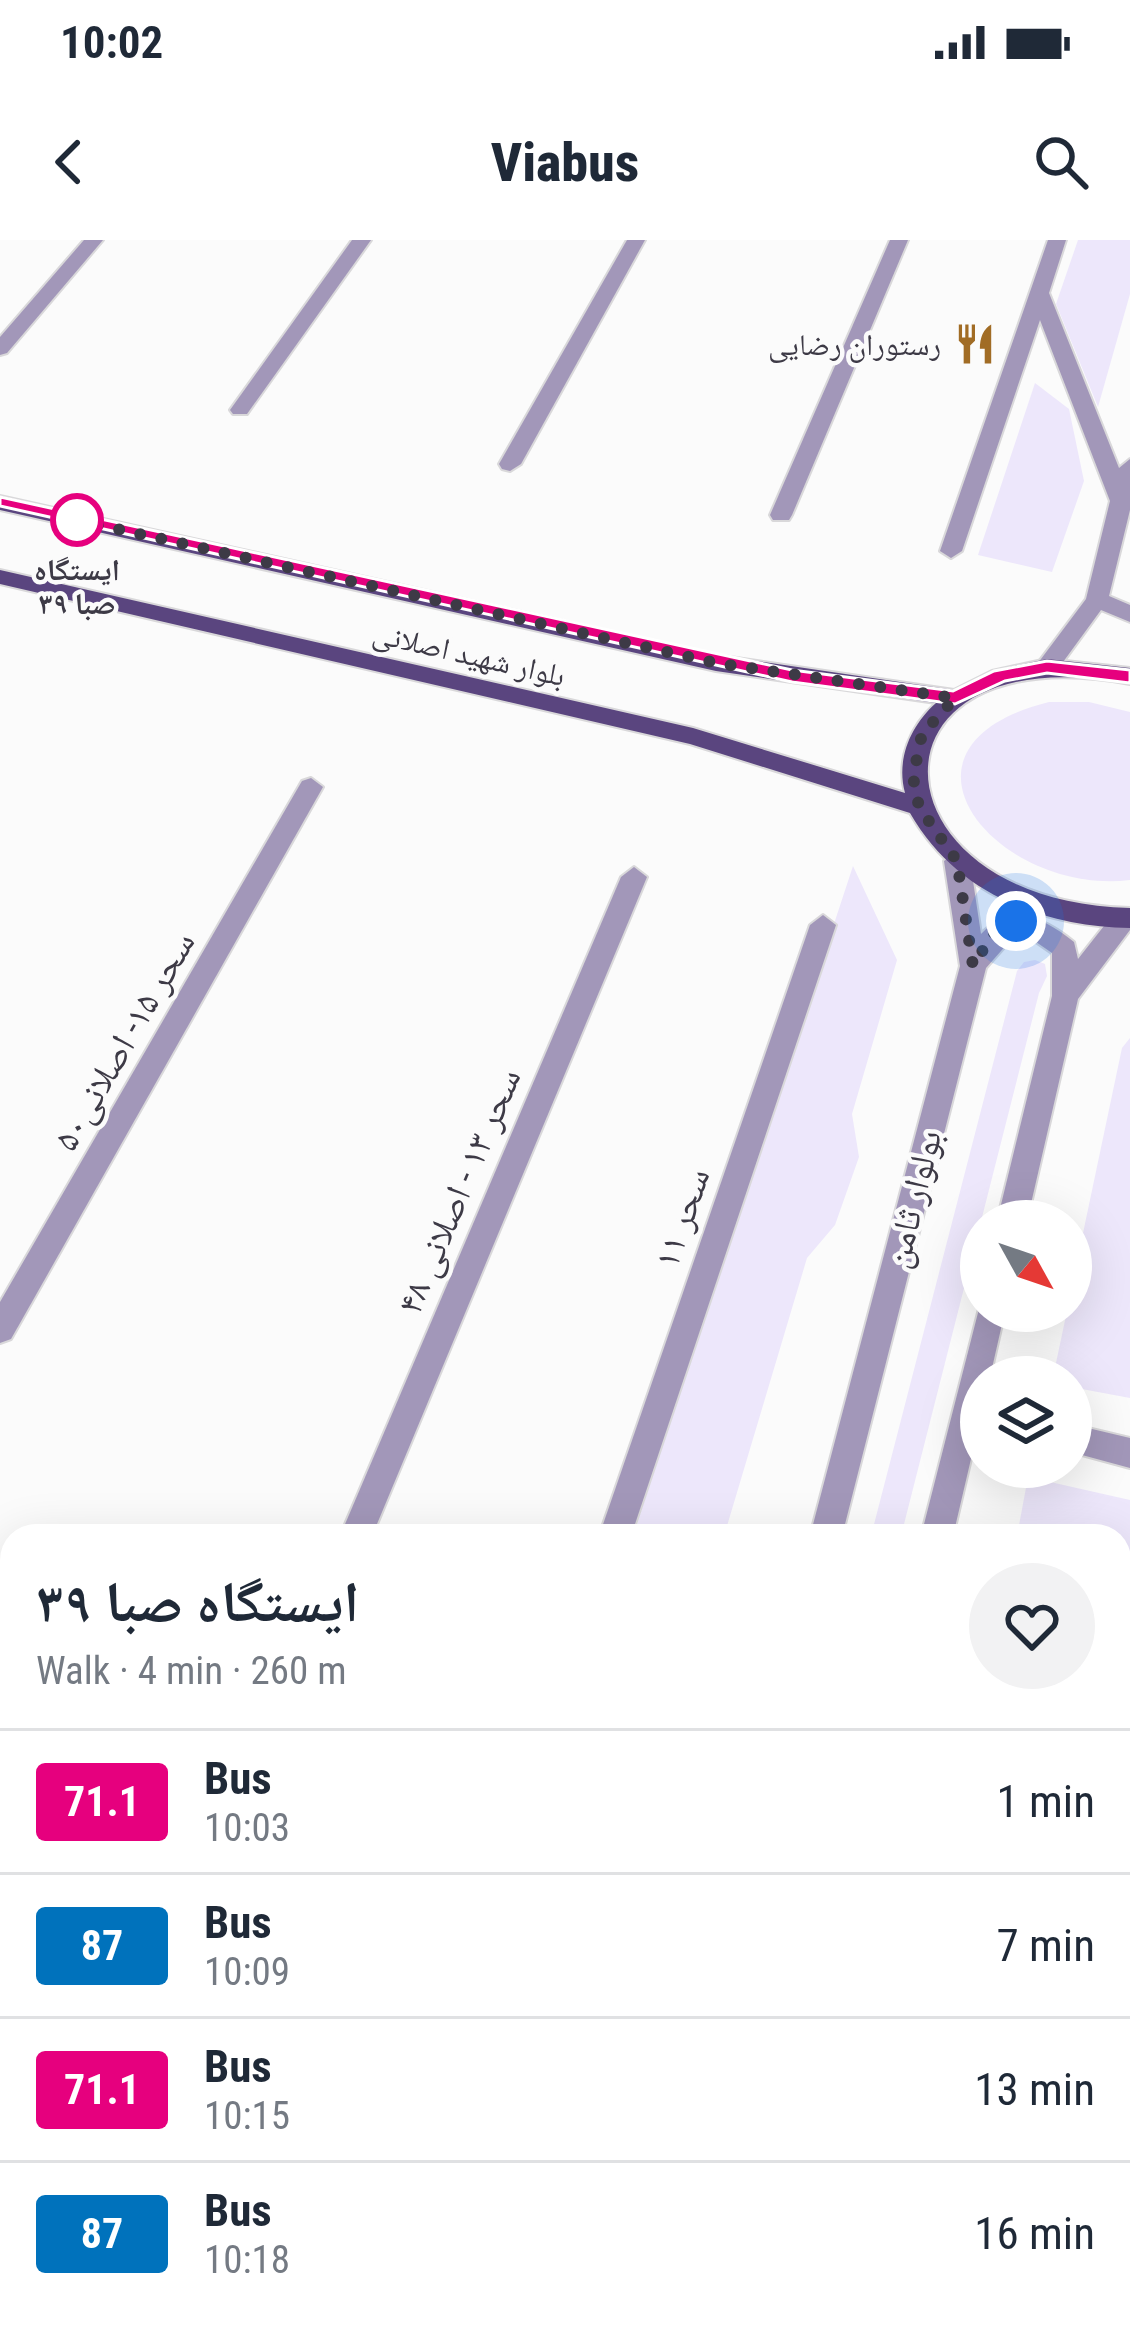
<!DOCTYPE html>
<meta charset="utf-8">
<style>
body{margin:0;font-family:"Roboto Condensed","Noto Naskh Arabic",sans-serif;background:#f2f2f3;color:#1f2937;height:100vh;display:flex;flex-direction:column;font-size:45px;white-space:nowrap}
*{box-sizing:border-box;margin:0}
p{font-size:39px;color:#747a83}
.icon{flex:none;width:66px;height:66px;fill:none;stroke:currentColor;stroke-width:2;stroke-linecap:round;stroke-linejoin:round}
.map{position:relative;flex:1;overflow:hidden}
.details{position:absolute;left:0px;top:1284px;width:1131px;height:807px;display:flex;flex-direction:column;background:#fff;border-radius:36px 36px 0 0;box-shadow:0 12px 48px #0002}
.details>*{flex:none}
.badge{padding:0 24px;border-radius:9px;font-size:42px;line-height:78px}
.needle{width:78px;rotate:130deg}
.controls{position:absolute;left:960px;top:960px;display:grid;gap:24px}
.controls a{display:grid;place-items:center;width:132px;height:132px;border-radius:50%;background:#fff;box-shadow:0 12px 48px #0002;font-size:60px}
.you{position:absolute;width:60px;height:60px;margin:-30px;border:9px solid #fff;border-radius:50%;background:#1a73e8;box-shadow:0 0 0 18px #1a73e833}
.map>.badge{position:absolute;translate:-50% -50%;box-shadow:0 0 0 6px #fff}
.round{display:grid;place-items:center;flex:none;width:126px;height:126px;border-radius:63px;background:#f2f2f3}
.headline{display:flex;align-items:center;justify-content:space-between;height:204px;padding:0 36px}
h1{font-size:57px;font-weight:800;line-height:90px}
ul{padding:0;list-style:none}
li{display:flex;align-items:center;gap:36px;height:144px;padding:0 36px;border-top:3px solid #e0e1e3}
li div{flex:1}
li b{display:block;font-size:45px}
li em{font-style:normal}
li .badge{min-width:132px;font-weight:700;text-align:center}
.status{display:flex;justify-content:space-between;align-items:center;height:84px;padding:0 60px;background:#fff;direction:ltr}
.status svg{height:33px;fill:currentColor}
header{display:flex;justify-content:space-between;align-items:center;height:156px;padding:0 36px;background:#fff;font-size:54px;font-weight:800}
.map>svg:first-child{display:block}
.green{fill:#ede7fb}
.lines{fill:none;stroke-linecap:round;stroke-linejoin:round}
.minor-casing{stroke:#d9d8da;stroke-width:4}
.major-casing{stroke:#d9d8da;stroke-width:4}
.minor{fill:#a297b9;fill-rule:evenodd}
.major{fill:#5a457f;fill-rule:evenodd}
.line{fill:#e6007e;stroke:#fff;stroke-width:3}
.walk{stroke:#3d3a46;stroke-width:12;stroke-dasharray:0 21.6}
.stop-dot{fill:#fff;stroke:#e6007e;stroke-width:6}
.labels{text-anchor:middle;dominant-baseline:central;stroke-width:9;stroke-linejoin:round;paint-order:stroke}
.far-poi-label{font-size:30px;fill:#3d3a46;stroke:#fbfbfb;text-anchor:end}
.far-stop-label{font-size:30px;font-weight:bold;fill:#3d3a46;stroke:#fbfbfb}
.far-street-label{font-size:30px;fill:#3d3a46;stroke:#fbfbfb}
.street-label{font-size:36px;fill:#3d3a46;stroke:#fbfbfb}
</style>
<div class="status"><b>10:02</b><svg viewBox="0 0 49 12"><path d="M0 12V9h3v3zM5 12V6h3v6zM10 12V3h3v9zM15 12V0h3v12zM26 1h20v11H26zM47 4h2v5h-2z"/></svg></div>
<header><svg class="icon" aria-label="back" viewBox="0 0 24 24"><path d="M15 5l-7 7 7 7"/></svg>Viabus<svg class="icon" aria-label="search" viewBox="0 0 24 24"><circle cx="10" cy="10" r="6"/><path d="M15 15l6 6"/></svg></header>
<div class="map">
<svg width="1130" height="2090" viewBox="0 0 1130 2090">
<rect width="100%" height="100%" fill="#fbfbfb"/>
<g class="green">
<polygon points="1078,0 1130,0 1130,54 1098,167 1056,64"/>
<polygon points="1035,143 1069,169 1084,241 1052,332 978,315"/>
<path d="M1049,462H1089L1130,472V640C998,656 870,507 1049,462Z"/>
<polygon points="853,626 897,720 852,874 859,917 835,985 807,1018 724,1296 633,1296"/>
<polygon points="1035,720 1045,724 1047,736 1039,753 901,1296 871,1296 1017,731 1024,722"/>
<polygon points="1130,798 1130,1158 1071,1147 1071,1137 1053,1137 1067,1071 1071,1071 1071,1050 1122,808"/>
<polygon points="1028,1237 1130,1260 1130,1427 1119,1486 1119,1296 1017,1296"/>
<polygon points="370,2079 510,2079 508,2090 366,2090"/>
<polygon points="835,2079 986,2079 984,2090 832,2090"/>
</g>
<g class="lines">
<g class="minor-casing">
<g id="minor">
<polygon points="84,0 103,0 7,113 0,115 0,97"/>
<polygon points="352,0 371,0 247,174 233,174 230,170"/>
<polygon points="627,0 645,0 521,224 510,231 502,229 499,224"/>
<polygon points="890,0 908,0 792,275 789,280 773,280 770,275"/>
<polygon points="1048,0 1066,0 1049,53 1119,228 1130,219 1130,270 1109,356 1130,365 1130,382 1101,370 1055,433 1047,435 1035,427 1086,359 1110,261 1040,80 962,311 951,318 940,311"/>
<polygon points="311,538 323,547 11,1099 0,1103 0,1062 302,541"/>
<path d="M957,612L970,621L981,694C1012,662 1044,678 1074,702L1078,719L1115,672L1130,671V690L1078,759L1027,981H997L1052,756V713L1026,695L1016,694L986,728L842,1296H810L960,726L944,621Z"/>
<polygon points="634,627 647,637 372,1296 340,1296 621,637"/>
<polygon points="823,675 836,685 631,1296 599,1296 810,685"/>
<polygon points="981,1061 981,1071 1005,1071 990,1137 981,1137 981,1176 953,1296 921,1296"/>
<polygon points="1071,1184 1130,1198 1130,1228 1071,1212"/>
<polygon points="0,1353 12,1357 12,1389 0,1385"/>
<polygon points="1119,1721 1130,1726 1130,1766 1119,1761"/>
<polygon points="1119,1820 1130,1822 1130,1860 1119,1858"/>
<polygon points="12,2062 12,2079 40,2079 36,2090 0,2090 0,2075"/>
<polygon points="335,2079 375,2079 372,2090 330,2090"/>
<polygon points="606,2079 646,2079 644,2090 602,2090"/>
<polygon points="761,2079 804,2079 800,2090 756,2090"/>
<polygon points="1040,2079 1080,2079 1080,2090 1038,2090"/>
</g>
</g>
<g class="major-casing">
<path id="major" d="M0,256L716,415L954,450L992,431L1047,419L1130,428V444C853,392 868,662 1130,668V688C1040,686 956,653 910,573L690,504L0,344V330L693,488L905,553C896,520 910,486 936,463L716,431L0,270Z"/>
</g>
<use href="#minor" class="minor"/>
<use href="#major" class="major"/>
</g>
<polygon class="line" points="0,257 792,430 953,451 994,431 1047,421 1130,430 1130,443 1047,433 1005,441 955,464 792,442 0,266"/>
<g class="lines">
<polyline class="walk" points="77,280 716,423 955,458 922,494 913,537 919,567 957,621 973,726 995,691 1016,681"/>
</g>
<defs>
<g id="restaurant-bare" transform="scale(3.24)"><path d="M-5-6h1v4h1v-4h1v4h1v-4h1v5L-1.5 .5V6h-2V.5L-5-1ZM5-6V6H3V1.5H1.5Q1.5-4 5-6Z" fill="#a16c25" stroke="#fbfbfb" stroke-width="2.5" paint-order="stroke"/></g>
</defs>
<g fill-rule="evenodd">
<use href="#restaurant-bare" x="975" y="104"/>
</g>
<circle class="stop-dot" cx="77" cy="280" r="24"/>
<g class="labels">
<g class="far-poi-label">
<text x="941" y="104">رستوران رضایی</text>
</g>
<g class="far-stop-label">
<text x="77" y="329">ایستگاه<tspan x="77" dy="34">صبا ۳۹</tspan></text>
</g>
<g class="far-street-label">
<text transform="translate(469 414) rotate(13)">بلوار شهید اصلانی</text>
</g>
<g class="street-label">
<text transform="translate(124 801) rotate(-60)">سحر ۱۵- اصلانی۵۰</text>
<text transform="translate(459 951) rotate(-67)">سحر ۱۳ - اصلانی ۴۸</text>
<text transform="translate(913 959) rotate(-76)">بولوار ثامن</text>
<text transform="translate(682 978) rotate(-71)">سحر ۱۱</text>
</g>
</g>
</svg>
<div class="controls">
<a><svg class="needle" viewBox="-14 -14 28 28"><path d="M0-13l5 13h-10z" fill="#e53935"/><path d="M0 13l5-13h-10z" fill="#747a83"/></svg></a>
<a><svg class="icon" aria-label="layers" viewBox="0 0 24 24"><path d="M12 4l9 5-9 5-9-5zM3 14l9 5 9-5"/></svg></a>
</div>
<div class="you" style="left:1016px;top:681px"></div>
<section class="details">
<div class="headline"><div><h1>ایستگاه صبا ۳۹</h1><p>Walk · 4 min · 260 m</p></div><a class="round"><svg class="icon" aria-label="heart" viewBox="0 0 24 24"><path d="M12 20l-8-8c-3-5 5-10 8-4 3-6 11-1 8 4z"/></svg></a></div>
<ul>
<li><span class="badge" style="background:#e6007e;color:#fff">71.1</span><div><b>Bus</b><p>10:03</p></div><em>1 min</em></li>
<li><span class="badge" style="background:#0072bc;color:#fff">87</span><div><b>Bus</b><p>10:09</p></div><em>7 min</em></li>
<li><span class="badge" style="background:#e6007e;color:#fff">71.1</span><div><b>Bus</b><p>10:15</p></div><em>13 min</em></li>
<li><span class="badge" style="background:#0072bc;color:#fff">87</span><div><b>Bus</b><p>10:18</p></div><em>16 min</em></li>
</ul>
</section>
</div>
